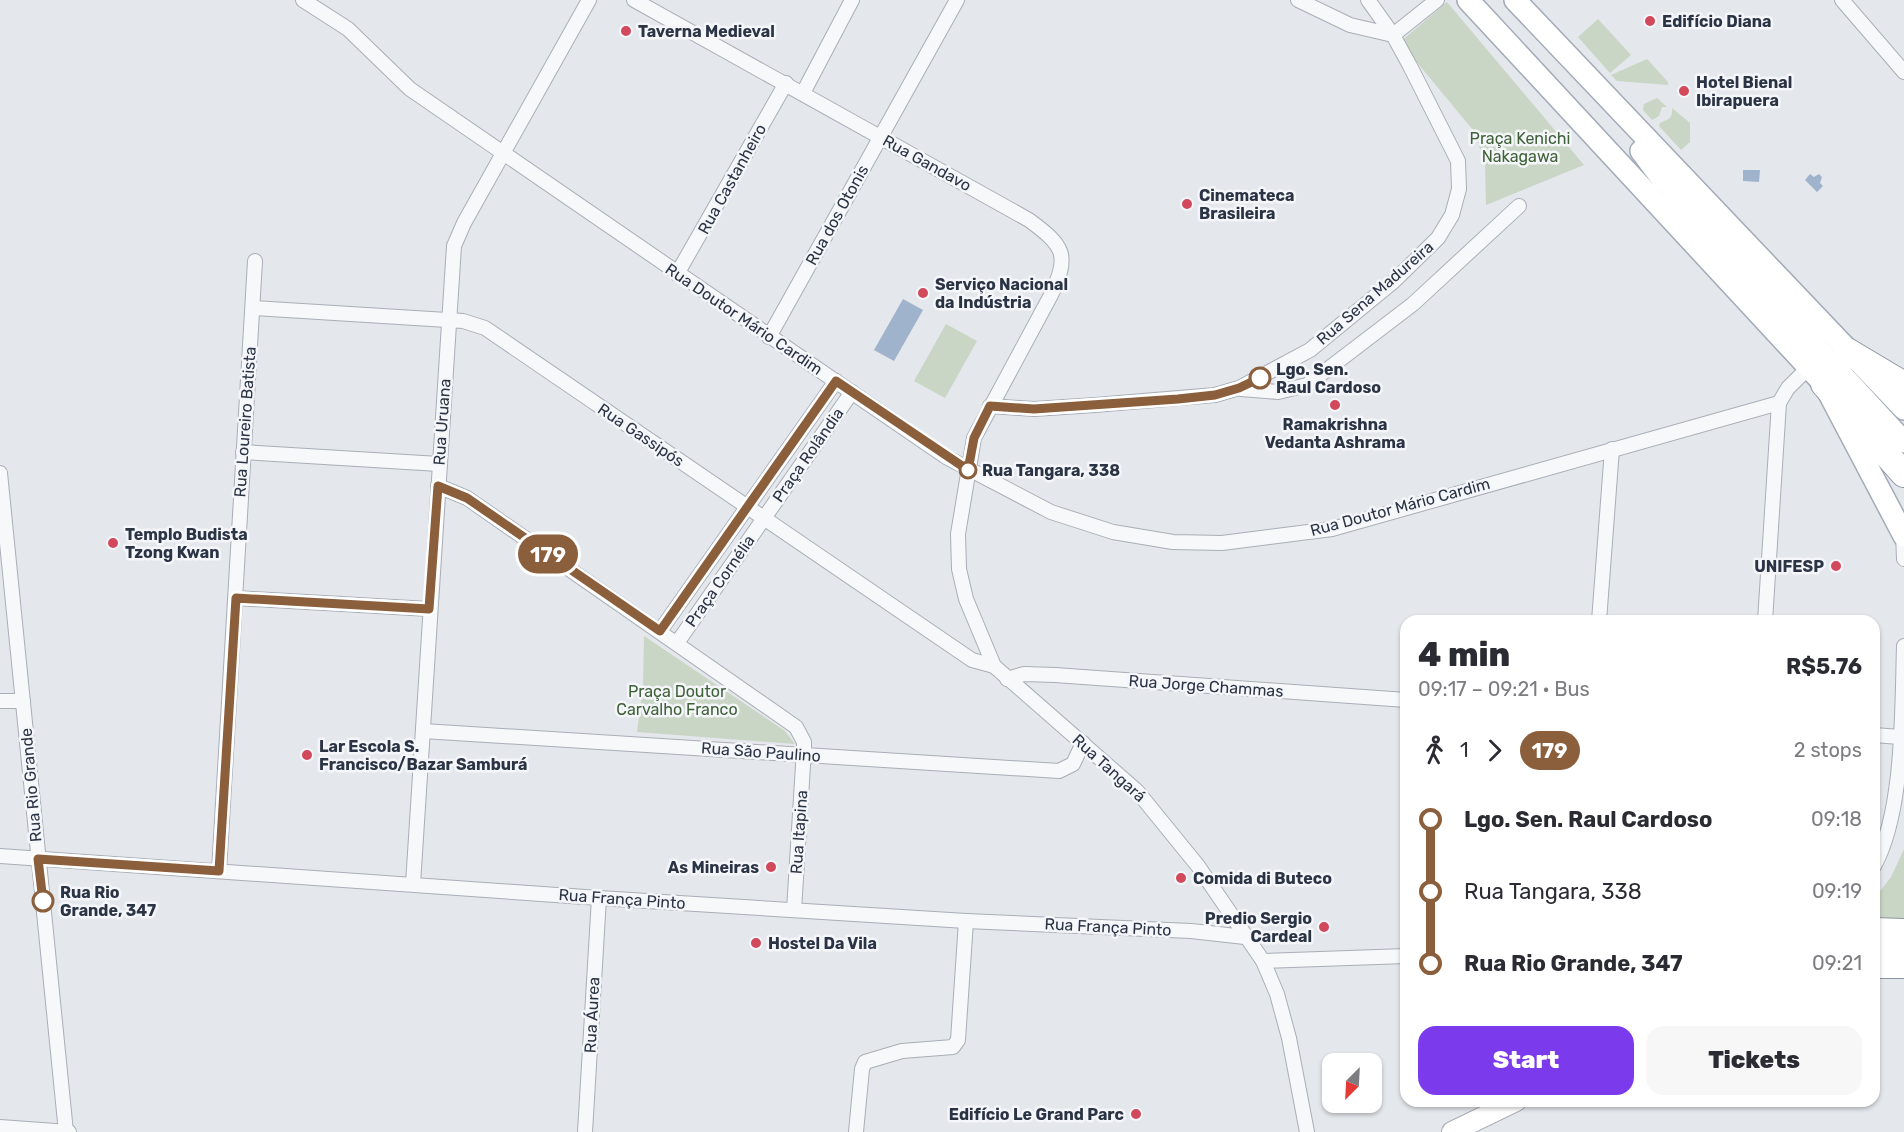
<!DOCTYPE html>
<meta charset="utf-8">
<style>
body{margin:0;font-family:Rubik,sans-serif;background:#f7f7f7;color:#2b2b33;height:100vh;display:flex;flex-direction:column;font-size:22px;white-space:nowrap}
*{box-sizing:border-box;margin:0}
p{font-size:20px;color:#7c7c81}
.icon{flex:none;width:33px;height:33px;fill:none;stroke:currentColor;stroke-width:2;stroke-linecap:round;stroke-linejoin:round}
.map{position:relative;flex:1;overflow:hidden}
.drawer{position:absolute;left:1400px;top:615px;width:480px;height:492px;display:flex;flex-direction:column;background:#fff;border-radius:18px;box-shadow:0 2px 4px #0004}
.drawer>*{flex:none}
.badge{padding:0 12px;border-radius:20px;font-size:21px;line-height:39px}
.needle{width:39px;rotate:204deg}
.tools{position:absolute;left:1322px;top:1053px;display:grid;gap:12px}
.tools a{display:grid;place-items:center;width:60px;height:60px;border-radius:12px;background:#fff;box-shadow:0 2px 4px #0004;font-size:30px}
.map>.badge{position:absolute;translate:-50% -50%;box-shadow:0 0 0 3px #fff}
.legs{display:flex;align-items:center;gap:9px;height:66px;padding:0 18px;font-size:20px}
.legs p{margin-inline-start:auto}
.summary{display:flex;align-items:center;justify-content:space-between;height:102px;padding:0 18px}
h1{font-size:33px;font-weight:800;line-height:45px}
.primary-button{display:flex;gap:12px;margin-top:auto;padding:12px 18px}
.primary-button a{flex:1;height:69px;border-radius:18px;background:#7c3aed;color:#fff;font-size:24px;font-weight:800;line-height:69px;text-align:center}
.primary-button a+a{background:#f7f7f7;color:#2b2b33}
ul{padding:0 18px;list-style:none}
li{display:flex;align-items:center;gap:21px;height:72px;font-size:22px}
li i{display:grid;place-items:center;width:9px;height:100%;margin:0 8px;background:currentColor}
li i::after{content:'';width:15px;height:15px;margin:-8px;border:4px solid;border-radius:50%;background:#fff}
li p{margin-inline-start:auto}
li:first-child i{background:linear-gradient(#0000 50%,currentColor 0)}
li:last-child i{background:linear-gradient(currentColor 50%,#0000 0)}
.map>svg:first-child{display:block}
.green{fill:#c9d6c5}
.water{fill:#9fb4cc}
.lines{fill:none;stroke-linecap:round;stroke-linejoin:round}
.street-casing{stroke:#a9aeb7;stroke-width:16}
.secondary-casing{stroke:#a9aeb7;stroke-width:22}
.primary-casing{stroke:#a3abb8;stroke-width:24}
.highway-casing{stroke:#8b94a3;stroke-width:28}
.street{stroke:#f7f8fa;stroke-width:14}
.secondary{stroke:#fff;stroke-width:20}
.primary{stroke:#fff;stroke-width:21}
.highway{stroke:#fff;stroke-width:26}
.line-1-casing{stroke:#fff;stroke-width:14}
.line-1{stroke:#8b5e3c;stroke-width:9}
.poi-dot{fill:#d1495b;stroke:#f4f6f9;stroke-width:2}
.stop-1-dot{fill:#fff;stroke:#8b5e3c;stroke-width:3}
.labels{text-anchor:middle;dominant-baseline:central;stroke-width:5;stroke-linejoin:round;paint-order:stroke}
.poi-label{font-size:16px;font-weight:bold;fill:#2b3445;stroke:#f4f6f9;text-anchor:start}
.park-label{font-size:16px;fill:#3f6138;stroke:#f4f6f9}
.street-label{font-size:16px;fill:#2b3445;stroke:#f4f6f9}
.stop-label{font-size:16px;font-weight:bold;fill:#2b3445;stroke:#f4f6f9;text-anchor:start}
</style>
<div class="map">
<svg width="1904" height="1132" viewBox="0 0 1904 1132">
<rect width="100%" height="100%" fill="#e4e7ec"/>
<g class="green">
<polygon points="1447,2 1584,165 1486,205 1485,162 1473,130 1400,42"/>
<polygon points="1598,19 1631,55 1610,73 1578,37"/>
<polygon points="1647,59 1668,82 1668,85 1617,81 1611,75"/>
<polygon points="1657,98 1667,107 1662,107 1659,116 1652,120 1643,110 1644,104"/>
<path d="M1672,108L1690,123V142L1681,150L1659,126L1660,123C1668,119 1673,119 1672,108Z"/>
<polygon points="946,324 977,341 945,398 914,381"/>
<polygon points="644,636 785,731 795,744 637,732 643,685"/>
<polygon points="1904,849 1904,972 1874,971 1874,899 1891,877"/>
</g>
<g class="water">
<polygon points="1743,170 1760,170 1759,182 1743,181"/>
<polygon points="1810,174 1814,177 1819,174 1822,177 1820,183 1823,186 1817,192 1805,180"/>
<polygon points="903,299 923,310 894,361 874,350"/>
</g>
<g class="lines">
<g class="street-casing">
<g id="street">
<polyline points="303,0 348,29 410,89 946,457 1051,512 1113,532 1173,542 1222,543 1332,529 1779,403 1788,388 1807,369"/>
<path d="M634,0L1029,220C1064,246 1070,254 1051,295L974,438L958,534L959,569L966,599L994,666L1137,791L1198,866L1263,961L1277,994L1289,1038L1307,1132"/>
<polyline points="1298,0 1350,25 1393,35"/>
<polyline points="1842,0 1904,72"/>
<polyline points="1393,35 1437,0"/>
<polyline points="803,93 852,0"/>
<polyline points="677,274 786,83"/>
<polyline points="253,308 463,321 485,328 972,660 994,666"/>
<polyline points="769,337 957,0"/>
<polyline points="1241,389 1278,392 1307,385 1413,304 1519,206"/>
<polyline points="990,406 1034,409 1095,405 1215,395 1239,388 1310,350 1394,281 1438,238 1452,215 1459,189 1458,161 1410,66 1393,35 1368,0"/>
<polyline points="243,452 439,464"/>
<polyline points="0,473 66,1132"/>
<polyline points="438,486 467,498 796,727 804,742 804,749 794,910"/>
<polyline points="1903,533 1904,559"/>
<polyline points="236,598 429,609"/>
<polyline points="1599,621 1612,449"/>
<polyline points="1765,621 1779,403"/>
<polyline points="660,631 836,381"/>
<polyline points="677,643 852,392"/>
<polyline points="1007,679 1024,674 1055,675 1406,700"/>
<polyline points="0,701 23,701"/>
<polyline points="423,731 1059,771 1073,764 1083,743"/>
<polyline points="1874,735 1900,737"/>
<polyline points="0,856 599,898 966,921 1191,931 1245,937"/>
<path d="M1874,866C1904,812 1902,710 1904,646"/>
<polyline points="219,871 255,261"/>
<polyline points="413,884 454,246 464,223 589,0"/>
<polyline points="1263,961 1406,956"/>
<polyline points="0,1127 69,1132"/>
<polyline points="585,1132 599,898"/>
<polyline points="856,1132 862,1069 865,1062 902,1051 953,1047 958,1040 966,921"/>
</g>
</g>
<g class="secondary-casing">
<g id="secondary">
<polyline points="1874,949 1904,952"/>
<polyline points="1452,1132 1516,1101"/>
</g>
</g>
<g class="primary-casing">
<g id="primary">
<polyline points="1468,0 1824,384 1904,536"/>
<polyline points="1515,0 1904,409"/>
<polyline points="1641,151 1662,179 1904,442"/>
</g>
</g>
<g class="highway-casing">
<g id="highway">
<polyline points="1847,351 1904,385"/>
<polyline points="1824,384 1904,474"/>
<polyline points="1874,931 1904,932"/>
<polyline points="1874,965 1904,965"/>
</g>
</g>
<use href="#street" class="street"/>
<use href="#secondary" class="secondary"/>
<use href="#primary" class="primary"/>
<use href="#highway" class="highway"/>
</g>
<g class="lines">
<g class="line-1-casing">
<polyline id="line-1" points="43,901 38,859 219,871 236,598 429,609 438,486 467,498 660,631 836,381 968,470 974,438 990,406 1034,409 1178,399 1215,395 1239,388 1260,378"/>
</g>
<use href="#line-1" class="line-1"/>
</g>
<g class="poi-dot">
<circle cx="1650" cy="21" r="6"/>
<circle cx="626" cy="31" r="6"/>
<circle cx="1684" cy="91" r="6"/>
<circle cx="1187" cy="204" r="6"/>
<circle cx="923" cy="293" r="6"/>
<circle cx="1335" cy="405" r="6"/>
<circle cx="113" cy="543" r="6"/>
<circle cx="1836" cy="566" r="6"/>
<circle cx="307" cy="755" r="6"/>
<circle cx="771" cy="867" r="6"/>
<circle cx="1181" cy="878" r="6"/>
<circle cx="1324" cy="927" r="6"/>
<circle cx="756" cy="943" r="6"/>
<circle cx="1136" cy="1114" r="6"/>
</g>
<g class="stop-1-dot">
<circle cx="1260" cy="378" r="10"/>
<circle cx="968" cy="470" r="8"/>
<circle cx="43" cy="901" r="10"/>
</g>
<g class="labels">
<g class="poi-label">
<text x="1662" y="21">Edifício Diana</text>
<text x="638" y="31">Taverna Medieval</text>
<text x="1696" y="82">Hotel Bienal<tspan x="1696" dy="18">Ibirapuera</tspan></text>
<text x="1199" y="195">Cinemateca<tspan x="1199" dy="18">Brasileira</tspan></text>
<text x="935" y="284">Serviço Nacional<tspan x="935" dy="18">da Indústria</tspan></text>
<text x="1335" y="424" text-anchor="middle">Ramakrishna<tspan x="1335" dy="18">Vedanta Ashrama</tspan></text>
<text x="125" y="534">Templo Budista<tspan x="125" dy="18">Tzong Kwan</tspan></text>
<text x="1824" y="566" text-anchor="end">UNIFESP</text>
<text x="319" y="746">Lar Escola S.<tspan x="319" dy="18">Francisco/Bazar Samburá</tspan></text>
<text x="759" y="867" text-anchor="end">As Mineiras</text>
<text x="1193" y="878">Comida di Buteco</text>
<text x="1312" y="918" text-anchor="end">Predio Sergio<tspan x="1312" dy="18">Cardeal</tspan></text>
<text x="768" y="943">Hostel Da Vila</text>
<text x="1124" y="1114" text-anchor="end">Edifício Le Grand Parc</text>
</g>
<g class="park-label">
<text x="1520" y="138">Praça Kenichi<tspan x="1520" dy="18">Nakagawa</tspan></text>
<text x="677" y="691">Praça Doutor<tspan x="677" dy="18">Carvalho Franco</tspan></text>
</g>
<g class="street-label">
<text transform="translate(927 163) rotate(29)">Rua Gandavo</text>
<text transform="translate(732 179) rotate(-61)">Rua Castanheiro</text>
<text transform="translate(837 215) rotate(-61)">Rua dos Otonis</text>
<text transform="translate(1375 293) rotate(-41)">Rua Sena Madureira</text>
<text transform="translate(744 319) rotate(34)">Rua Doutor Mário Cardim</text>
<text transform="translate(245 422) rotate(-86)">Rua Loureiro Batista</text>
<text transform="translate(442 422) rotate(-86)">Rua Uruana</text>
<text transform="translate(641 435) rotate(34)">Rua Gassipós</text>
<text transform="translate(808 455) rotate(-55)">Praça Rolândia</text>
<text transform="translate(1400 507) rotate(-15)">Rua Doutor Mário Cardim</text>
<text transform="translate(720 581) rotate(-55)">Praça Cornélia</text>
<text transform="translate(1206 686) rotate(4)">Rua Jorge Chammas</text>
<text transform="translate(761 752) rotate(4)">Rua São Paulino</text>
<text transform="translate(1109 768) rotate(42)">Rua Tangará</text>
<text transform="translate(31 785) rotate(-95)">Rua Rio Grande</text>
<text transform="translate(799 832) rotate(-86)">Rua Itapina</text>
<text transform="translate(622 899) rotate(4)">Rua França Pinto</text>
<text transform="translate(1108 927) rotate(3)">Rua França Pinto</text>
<text transform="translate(592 1015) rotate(-87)">Rua Áurea</text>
</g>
<g class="stop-label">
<text x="1276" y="369">Lgo. Sen.<tspan x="1276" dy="18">Raul Cardoso</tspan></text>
<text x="982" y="470">Rua Tangara, 338</text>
<text x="60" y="892">Rua Rio<tspan x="60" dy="18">Grande, 347</tspan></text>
</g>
</g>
</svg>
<div class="tools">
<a><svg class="needle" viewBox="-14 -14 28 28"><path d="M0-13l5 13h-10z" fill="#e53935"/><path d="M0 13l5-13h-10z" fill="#7c7c81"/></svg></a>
</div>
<b class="badge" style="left:548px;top:554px;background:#8b5e3c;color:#fff">179</b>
<section class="drawer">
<div class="summary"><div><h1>4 min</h1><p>09:17 – 09:21 · Bus</p></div><b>R$5.76</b></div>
<div class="legs"><svg class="icon" aria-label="walk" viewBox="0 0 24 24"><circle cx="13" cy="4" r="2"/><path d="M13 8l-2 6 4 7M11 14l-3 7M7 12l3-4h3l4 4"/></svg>1<svg class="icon" aria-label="forward" viewBox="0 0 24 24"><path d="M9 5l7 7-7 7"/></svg><b class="badge" style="background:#8b5e3c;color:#fff">179</b><p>2 stops</p></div>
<ul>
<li><i style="color:#8b5e3c"></i><b>Lgo. Sen. Raul Cardoso</b><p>09:18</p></li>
<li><i style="color:#8b5e3c"></i><span>Rua Tangara, 338</span><p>09:19</p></li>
<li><i style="color:#8b5e3c"></i><b>Rua Rio Grande, 347</b><p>09:21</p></li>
</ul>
<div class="primary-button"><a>Start</a><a>Tickets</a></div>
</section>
</div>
